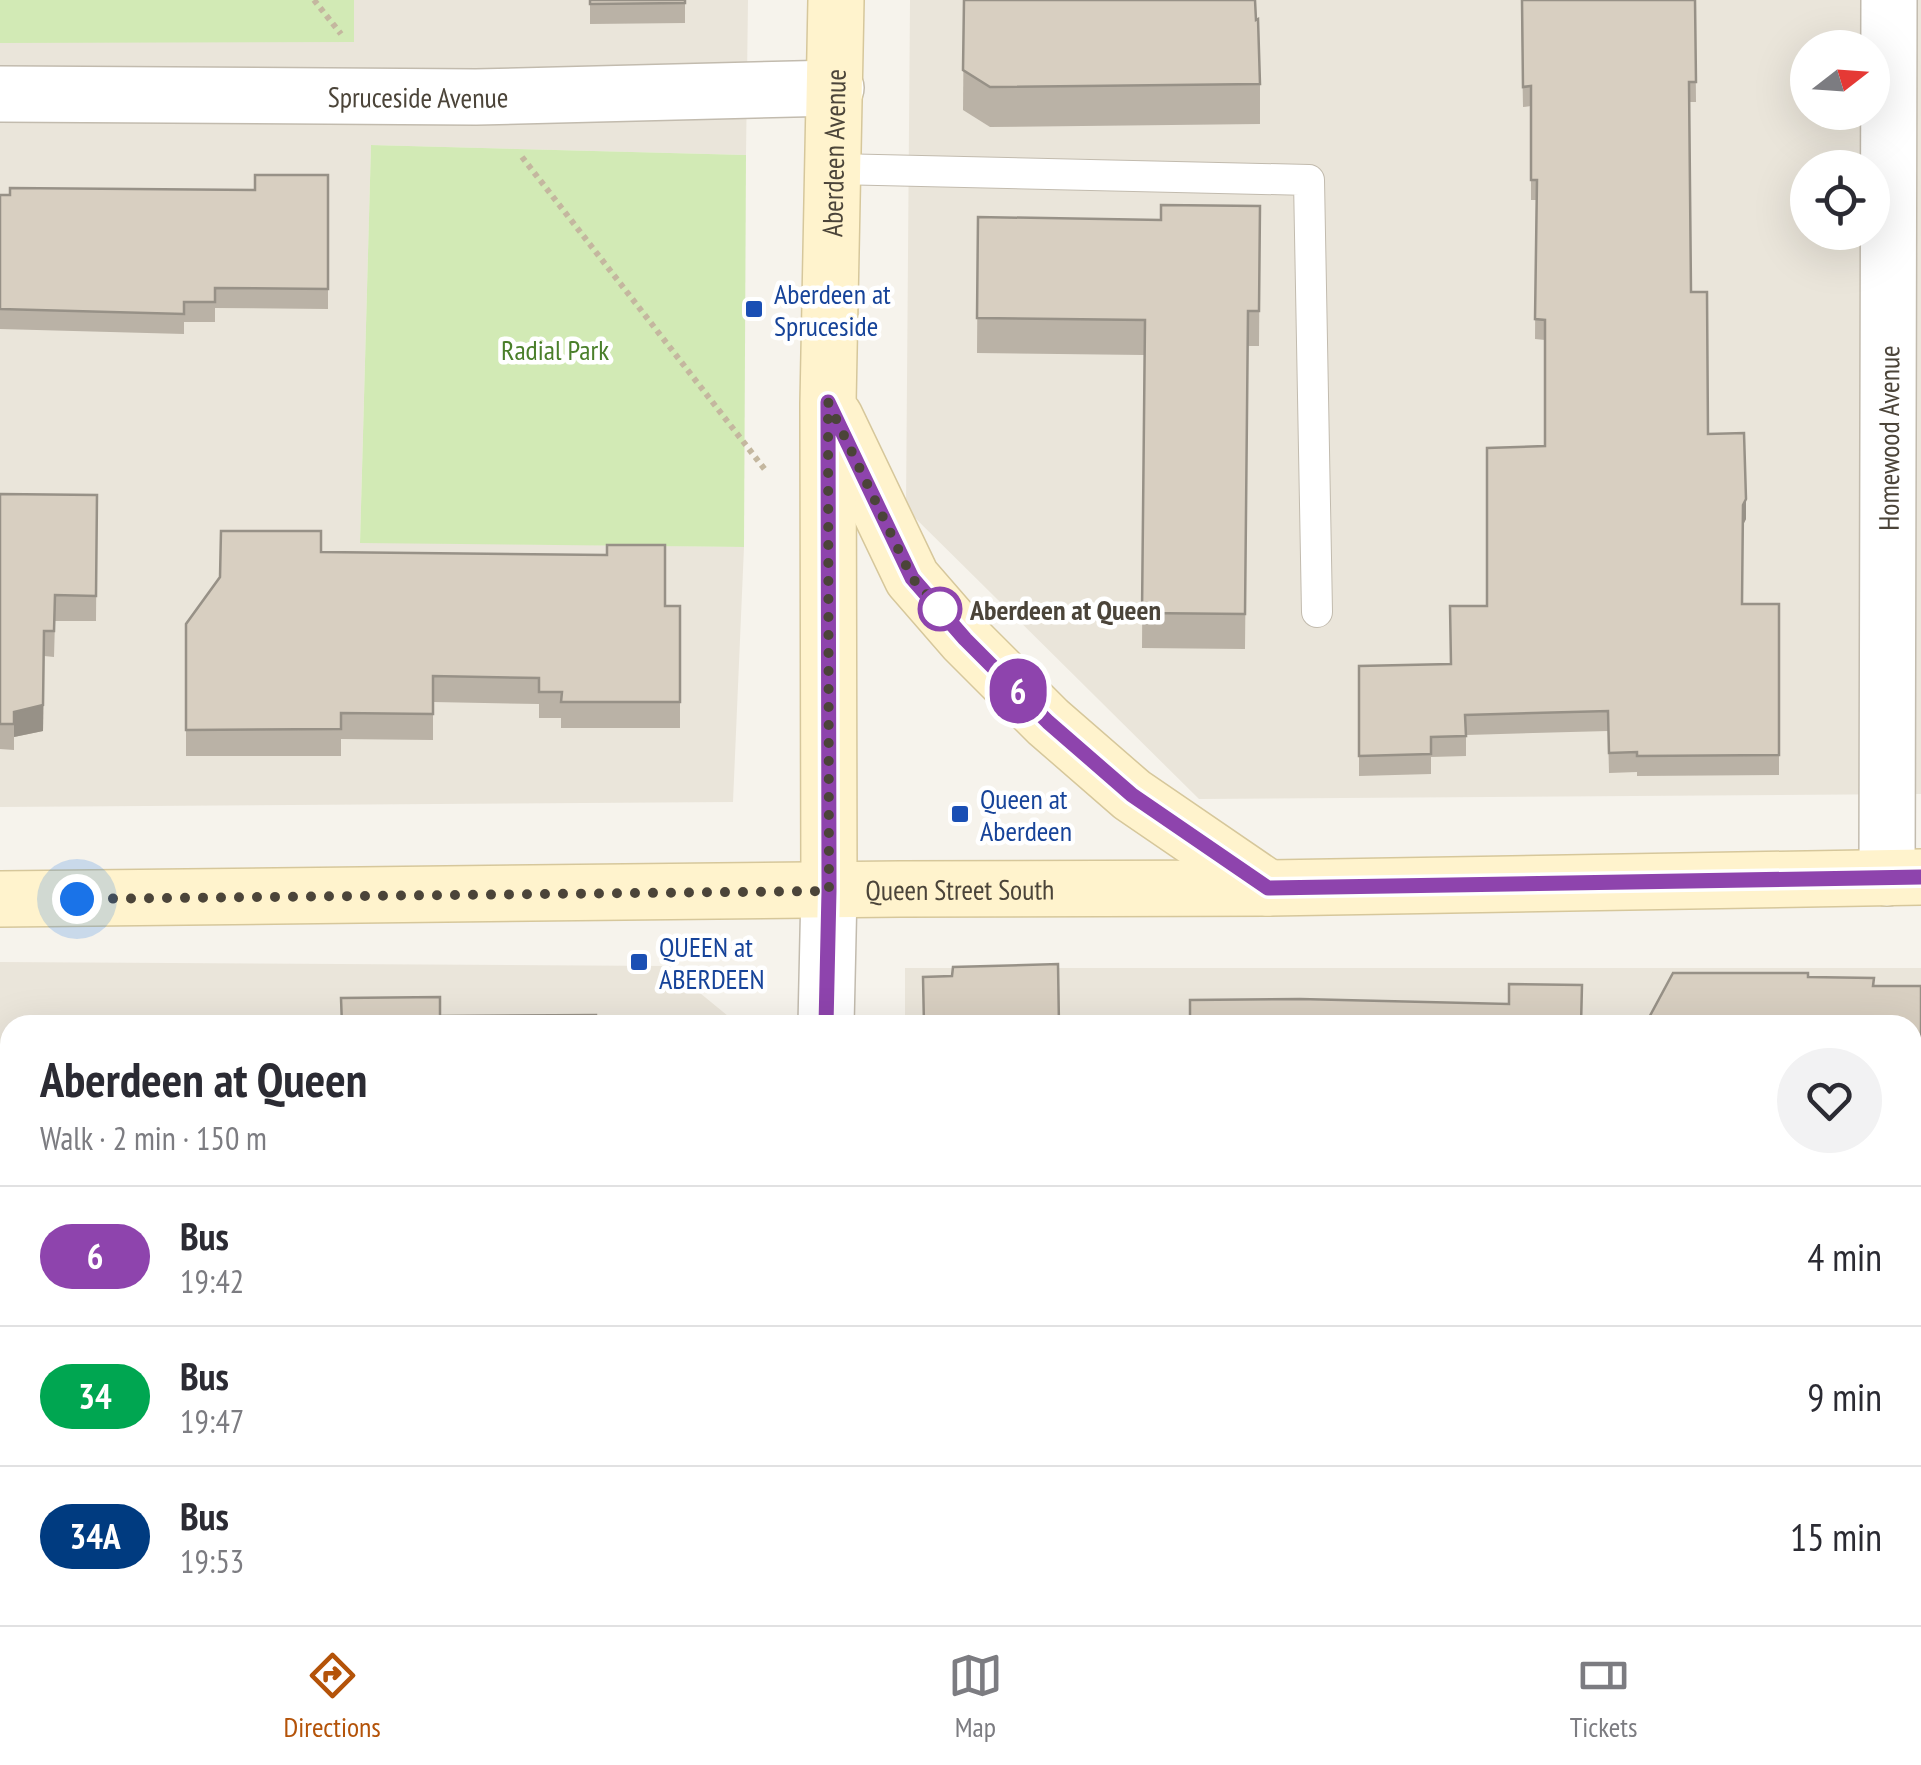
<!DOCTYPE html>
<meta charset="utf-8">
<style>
body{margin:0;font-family:"PT Sans Narrow",sans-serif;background:#f2f2f3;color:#2b2b33;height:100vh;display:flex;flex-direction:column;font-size:38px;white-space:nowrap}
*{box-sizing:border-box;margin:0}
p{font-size:32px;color:#7c7c81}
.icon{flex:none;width:55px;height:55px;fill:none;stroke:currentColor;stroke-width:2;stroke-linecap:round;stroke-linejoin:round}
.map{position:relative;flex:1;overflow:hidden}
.panel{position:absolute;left:0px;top:1015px;width:1922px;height:610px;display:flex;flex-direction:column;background:#fff;border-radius:30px 30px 0 0;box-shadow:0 10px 40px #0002}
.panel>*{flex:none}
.badge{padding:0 20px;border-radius:32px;font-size:35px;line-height:65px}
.needle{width:65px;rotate:73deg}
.tools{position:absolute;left:1790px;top:30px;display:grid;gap:20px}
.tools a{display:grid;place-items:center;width:100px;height:100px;border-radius:50%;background:#fff;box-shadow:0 10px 40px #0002;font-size:50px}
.you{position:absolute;width:50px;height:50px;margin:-25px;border:8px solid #fff;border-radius:50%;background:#1a73e8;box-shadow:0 0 0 15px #1a73e833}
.map>.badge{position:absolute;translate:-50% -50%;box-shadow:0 0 0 5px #fff}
.round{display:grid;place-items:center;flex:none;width:105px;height:105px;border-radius:52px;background:#f2f2f3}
.overview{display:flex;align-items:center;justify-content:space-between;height:170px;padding:0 40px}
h1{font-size:48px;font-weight:700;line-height:75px}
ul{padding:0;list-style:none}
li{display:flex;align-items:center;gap:30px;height:140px;padding:0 40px;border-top:2px solid #e1e1e2}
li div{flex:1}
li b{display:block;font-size:38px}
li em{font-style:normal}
li .badge{min-width:110px;font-weight:700;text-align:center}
.tab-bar{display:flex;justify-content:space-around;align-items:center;height:140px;border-top:2px solid #e1e1e2;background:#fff;font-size:28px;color:#7c7c81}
.tab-bar a{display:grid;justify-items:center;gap:5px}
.tab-bar .active{color:#b45309}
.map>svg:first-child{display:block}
.residential{fill:#eae5da;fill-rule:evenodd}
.green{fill:#d2eab5}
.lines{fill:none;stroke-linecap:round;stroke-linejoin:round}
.service-casing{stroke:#c2bbae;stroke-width:32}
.minor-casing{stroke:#c2bbae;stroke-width:58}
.secondary-casing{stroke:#d6c79b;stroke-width:58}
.path{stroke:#c4b79f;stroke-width:6;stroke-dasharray:5 5;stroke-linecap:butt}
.service{stroke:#fff;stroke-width:30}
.minor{stroke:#fff;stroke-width:55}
.secondary{stroke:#fff3cd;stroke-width:55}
.wall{fill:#bab2a6}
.shaded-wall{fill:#979187}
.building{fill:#d8cfc1;stroke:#979187;stroke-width:2.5}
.line-casing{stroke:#fff;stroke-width:22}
.line{stroke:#8e44ad;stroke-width:15}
.walk{stroke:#4b4439;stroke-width:10;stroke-dasharray:0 18}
.transit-dot{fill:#1a4fb4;stroke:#fff;stroke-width:4}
.stop-dot{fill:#fff;stroke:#8e44ad;stroke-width:5}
.labels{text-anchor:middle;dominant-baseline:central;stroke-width:9;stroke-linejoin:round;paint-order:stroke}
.street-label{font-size:28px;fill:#4b4439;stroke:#fff}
.transit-label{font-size:28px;fill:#164399;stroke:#fff;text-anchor:start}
.park-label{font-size:28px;fill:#4a7f2a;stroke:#fff}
.stop-label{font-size:28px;font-weight:bold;fill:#4b4439;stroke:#fff;text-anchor:start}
</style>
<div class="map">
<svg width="1921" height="1625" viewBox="0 0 1921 1625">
<rect width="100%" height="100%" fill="#f6f3ec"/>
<g class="residential">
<polygon points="0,0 748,0 746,155 371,145 360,542 744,547 733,802 0,807"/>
<path d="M910,0H1921V794L1199,799L906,509ZM1808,48H1872V112H1808ZM1808,168H1872V232H1808Z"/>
<polygon points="0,962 667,966 739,1025 10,1025 10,1615 762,1615 762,1625 0,1625"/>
<polygon points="905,968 1921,968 1921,1625 906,1625 906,1615 1912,1615 1912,1025 905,1025"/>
</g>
<g class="green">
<polygon points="0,0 354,0 354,42 0,43"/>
<polygon points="371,145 746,155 744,547 360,543"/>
</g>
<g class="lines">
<g class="service-casing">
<polyline id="service" points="835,169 1309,180 1317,612"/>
</g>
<g class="minor-casing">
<g id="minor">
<path id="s1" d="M0,94L476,97L836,88"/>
<path id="s2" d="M1887,878L1889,0"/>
<polyline points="826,1025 829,891"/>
<polyline points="825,1625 825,1615"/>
</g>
</g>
<g class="secondary-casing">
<g id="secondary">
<polyline points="835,417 912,578 965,639 1048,722 1132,795 1268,888"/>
<path id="s3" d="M829,891L828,403L836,0"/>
<path id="s4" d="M0,899L900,889L1268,888L1921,877"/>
</g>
</g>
<g class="path">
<polyline points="314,0 341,34"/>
<polyline points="522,157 766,471"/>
</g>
<use href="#service" class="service"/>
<use href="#minor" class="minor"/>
<use href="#secondary" class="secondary"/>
</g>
<g class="wall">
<polygon points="590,0 685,0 685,23 590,24"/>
<polygon points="964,0 1256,20 1260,84 1260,124 990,127 963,110"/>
<polygon points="1521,0 1695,0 1696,102 1689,102 1691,292 1708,434 1746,519 1743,525 1743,604 1779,604 1779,775 1637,776 1637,772 1609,773 1608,731 1466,735 1466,756 1431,757 1431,774 1359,776 1359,666 1451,664 1487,606 1545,446 1545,340 1535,339 1536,200 1531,200 1531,106 1523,107"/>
<polygon points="328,175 328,309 215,308 215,322 184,322 184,334 0,329 0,195 255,190"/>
<polygon points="1260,206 1259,346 1248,346 1245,649 1142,648 1144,355 977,353 978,217 1161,220"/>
<polygon points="0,494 97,495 96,621 55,621 54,657 44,656 43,731 14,737 14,750 0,749"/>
<polygon points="321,552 665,606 680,606 680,728 561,728 561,718 539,718 539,704 433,702 433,740 341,739 341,756 186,756 186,624"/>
<polygon points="1808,977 1873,986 1921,986 1921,1211 1916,1211 1916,1179 1912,1179 1912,1025"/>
<polygon points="0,1052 10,1052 10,1218 3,1218 3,1199 0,1199"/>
<rect x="951" y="1615" width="205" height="10"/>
</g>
<g class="shaded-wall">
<polygon points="1746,499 1746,519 1743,525 1743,505"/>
<polygon points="44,656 43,731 14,737 14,712"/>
</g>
<g class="building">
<polygon points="590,0 685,0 685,3 590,4"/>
<polygon points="964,0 1255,0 1256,20 1258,19 1260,84 990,87 963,70"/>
<polygon points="1522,0 1695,0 1696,82 1689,82 1691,292 1707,292 1708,434 1744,433 1746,499 1743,505 1742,604 1779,604 1779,755 1637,756 1637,752 1609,753 1608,711 1465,715 1466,736 1431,737 1431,754 1359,756 1359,666 1451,664 1450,606 1487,606 1487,448 1545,446 1545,320 1535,319 1537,180 1531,180 1531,86 1523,87"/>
<polygon points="255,175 328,175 328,289 215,288 215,302 184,302 184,314 0,309 0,195 10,195 10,188 255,190"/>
<polygon points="1161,205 1260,206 1259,311 1248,311 1245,614 1142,613 1145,320 977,318 978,217 1161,220"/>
<polygon points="0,494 97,495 96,596 55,595 54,631 44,631 43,705 14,712 14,724 0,724"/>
<polygon points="221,531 321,531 321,552 607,555 607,545 665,545 665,606 680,606 680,702 561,702 562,692 539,692 539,678 433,676 433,714 341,713 341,729 186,730 186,624 220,577"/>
<polygon points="1058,964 1059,1025 924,1025 923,977 952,976 953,967"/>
<polygon points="1673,973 1808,973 1808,977 1874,978 1873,986 1921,986 1921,1191 1916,1191 1916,1159 1912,1159 1912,1025 1645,1025"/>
<polygon points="1509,984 1582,985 1581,1025 1190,1025 1190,1000 1300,999 1509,1004"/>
<polygon points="440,997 440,1016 596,1015 596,1025 342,1025 341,998"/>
<polygon points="0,1052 10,1052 10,1192 3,1191 4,1173 0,1173"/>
<polygon points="0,1500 10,1500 10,1615 347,1615 347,1625 0,1625"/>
<polygon points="1912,1592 1921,1592 1921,1625 1474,1625 1474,1615 1912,1615"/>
<polygon points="532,1615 653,1615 653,1621 650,1621 650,1625 532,1625"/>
<polygon points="954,1615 1155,1615 1155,1625 964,1625 964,1622"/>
<polygon points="1276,1615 1337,1615 1336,1625 1276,1625"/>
</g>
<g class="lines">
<g class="line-casing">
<polyline id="line" points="826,1025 829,891 828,402 912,578 965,639 1048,722 1132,795 1268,888 1921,877"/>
</g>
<use href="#line" class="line"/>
<polyline class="walk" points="77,899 829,891 828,402 912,578 943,612 940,609"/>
</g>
<g class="transit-dot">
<rect x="744" y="299" width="20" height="20" rx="5"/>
<rect x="950" y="804" width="20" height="20" rx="5"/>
<rect x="629" y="952" width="20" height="20" rx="5"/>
</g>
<circle class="stop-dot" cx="940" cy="609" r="20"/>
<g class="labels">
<g class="street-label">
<text stroke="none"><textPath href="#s1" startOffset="418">Spruceside Avenue</textPath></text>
<text stroke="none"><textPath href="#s3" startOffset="738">Aberdeen Avenue</textPath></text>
<text stroke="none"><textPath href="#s2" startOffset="440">Homewood Avenue</textPath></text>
<text stroke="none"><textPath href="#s4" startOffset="960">Queen Street South</textPath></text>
</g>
<g class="transit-label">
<text x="774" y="293">Aberdeen at<tspan x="774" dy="32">Spruceside</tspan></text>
<text x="980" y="798">Queen at<tspan x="980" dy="32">Aberdeen</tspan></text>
<text x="659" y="946">QUEEN at<tspan x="659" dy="32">ABERDEEN</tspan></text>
</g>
<g class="park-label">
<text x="555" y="349">Radial Park</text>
</g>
<g class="stop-label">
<text x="970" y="609">Aberdeen at Queen</text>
</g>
</g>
</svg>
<div class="tools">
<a><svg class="needle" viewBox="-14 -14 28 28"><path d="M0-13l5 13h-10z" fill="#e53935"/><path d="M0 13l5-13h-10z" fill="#7c7c81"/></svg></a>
<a><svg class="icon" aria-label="locate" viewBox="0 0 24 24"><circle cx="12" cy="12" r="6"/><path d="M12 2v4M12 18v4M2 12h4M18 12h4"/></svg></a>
</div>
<div class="you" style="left:77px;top:899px"></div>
<b class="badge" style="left:1018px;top:691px;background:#8e44ad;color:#fff">6</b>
<section class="panel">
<div class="overview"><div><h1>Aberdeen at Queen</h1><p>Walk · 2 min · 150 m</p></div><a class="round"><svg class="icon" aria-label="heart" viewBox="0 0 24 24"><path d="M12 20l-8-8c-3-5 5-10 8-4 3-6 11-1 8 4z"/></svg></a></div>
<ul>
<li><span class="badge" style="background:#8e44ad;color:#fff">6</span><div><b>Bus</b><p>19:42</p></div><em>4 min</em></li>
<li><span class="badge" style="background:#00a651;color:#fff">34</span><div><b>Bus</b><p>19:47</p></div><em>9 min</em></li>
<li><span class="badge" style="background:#003b80;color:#fff">34A</span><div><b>Bus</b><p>19:53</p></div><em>15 min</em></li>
</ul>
</section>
</div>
<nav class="tab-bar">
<a class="active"><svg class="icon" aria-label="directions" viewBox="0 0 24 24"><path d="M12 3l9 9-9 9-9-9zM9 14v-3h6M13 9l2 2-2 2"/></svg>Directions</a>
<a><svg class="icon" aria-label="map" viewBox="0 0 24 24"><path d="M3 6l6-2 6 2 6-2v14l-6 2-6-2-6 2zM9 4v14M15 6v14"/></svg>Map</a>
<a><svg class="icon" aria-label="tickets" viewBox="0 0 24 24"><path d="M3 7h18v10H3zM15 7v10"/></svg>Tickets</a>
</nav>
